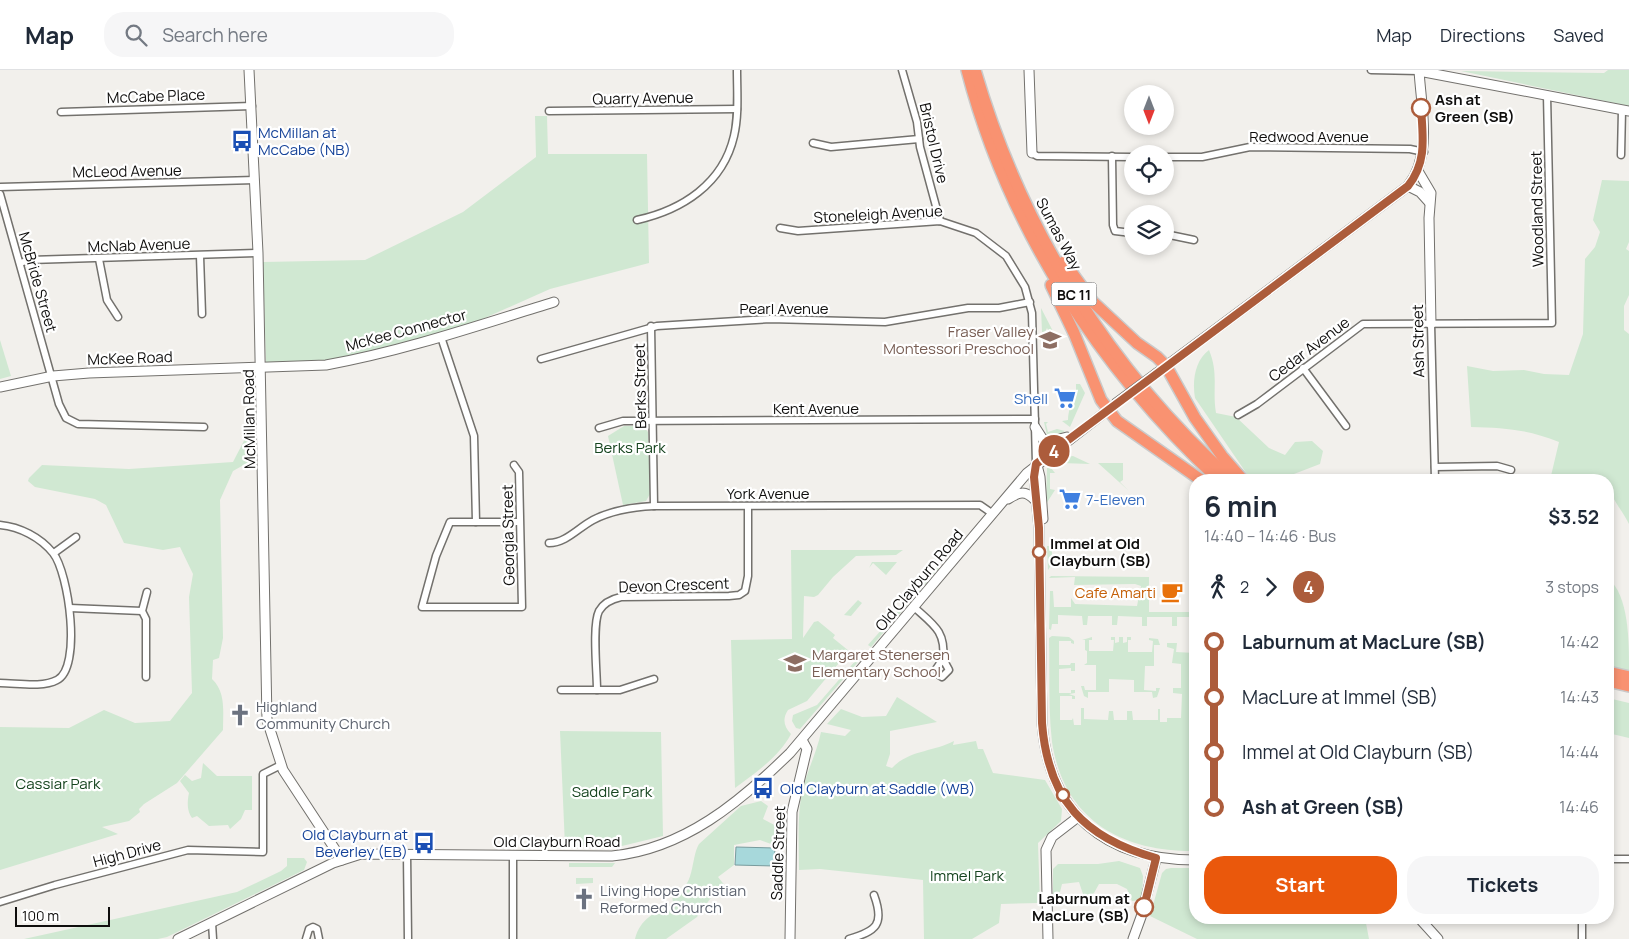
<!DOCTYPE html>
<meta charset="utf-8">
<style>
body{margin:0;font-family:Manrope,sans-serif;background:#f6f6f7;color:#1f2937;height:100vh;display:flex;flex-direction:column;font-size:19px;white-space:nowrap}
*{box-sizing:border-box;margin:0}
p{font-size:16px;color:#747a83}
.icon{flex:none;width:28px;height:28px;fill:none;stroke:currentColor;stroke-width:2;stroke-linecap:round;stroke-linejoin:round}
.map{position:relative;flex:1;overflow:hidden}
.details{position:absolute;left:1189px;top:404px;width:425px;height:450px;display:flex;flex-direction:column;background:#fff;border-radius:20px;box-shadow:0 2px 8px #0003}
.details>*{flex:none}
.badge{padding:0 10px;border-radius:16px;font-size:18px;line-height:32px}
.needle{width:32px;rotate:180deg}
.controls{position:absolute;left:1124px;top:15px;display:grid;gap:10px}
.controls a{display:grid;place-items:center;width:50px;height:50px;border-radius:50%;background:#fff;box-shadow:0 2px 8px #0003;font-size:25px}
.scale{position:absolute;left:15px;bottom:12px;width:95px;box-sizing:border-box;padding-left:5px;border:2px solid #0f0e0d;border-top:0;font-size:14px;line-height:18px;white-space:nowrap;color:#0f0e0d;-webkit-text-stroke:4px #fff;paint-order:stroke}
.map>.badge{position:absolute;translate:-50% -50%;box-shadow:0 0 0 2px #fff}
.legs{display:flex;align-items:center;gap:8px;height:55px;padding:0 15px;font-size:16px}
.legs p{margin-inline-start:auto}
.head{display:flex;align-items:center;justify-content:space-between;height:85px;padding:0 15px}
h1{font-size:28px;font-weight:700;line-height:38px}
.cta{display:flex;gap:10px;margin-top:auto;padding:10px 15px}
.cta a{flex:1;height:58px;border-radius:20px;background:#ea580c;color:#fff;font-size:20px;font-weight:700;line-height:58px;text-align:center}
.cta a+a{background:#f6f6f7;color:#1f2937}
ul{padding:0 15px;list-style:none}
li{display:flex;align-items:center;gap:18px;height:55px;font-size:19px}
li i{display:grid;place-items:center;width:8px;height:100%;margin:0 6px;background:currentColor}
li i::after{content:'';width:12px;height:12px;margin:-6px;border:4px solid;border-radius:50%;background:#fff}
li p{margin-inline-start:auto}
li:first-child i{background:linear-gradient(#0000 50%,currentColor 0)}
li:last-child i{background:linear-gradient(currentColor 50%,#0000 0)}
header{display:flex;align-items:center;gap:30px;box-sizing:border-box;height:70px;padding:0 25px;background:#fff;border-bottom:1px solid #e0e1e3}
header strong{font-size:24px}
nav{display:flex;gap:28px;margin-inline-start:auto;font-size:18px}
.search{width:350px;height:45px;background:#f6f6f7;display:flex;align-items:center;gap:12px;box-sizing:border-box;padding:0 18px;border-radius:20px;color:#747a83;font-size:19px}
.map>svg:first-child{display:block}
.green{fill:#d0e8d2}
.water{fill:#a7d8db;stroke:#799b9d}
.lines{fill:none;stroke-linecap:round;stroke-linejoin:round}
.street-casing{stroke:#73716d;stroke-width:9}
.secondary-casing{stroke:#73716d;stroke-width:11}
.highway-casing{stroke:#cacaca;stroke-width:14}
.street{stroke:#fff;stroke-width:6}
.secondary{stroke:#fff;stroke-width:9}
.highway{stroke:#f99271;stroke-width:11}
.secondary-bridge-casing{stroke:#73716d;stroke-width:11;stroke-linecap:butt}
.secondary-bridge{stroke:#fff;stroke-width:9}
.line-1-casing{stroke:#fff;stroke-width:11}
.line-1{stroke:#ac5c3b;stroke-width:8}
.stop-1-dot{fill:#fff;stroke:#ac5c3b;stroke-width:2.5}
.labels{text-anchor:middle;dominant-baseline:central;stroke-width:4.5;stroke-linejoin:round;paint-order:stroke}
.shield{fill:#fff;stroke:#575656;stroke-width:1}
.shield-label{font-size:14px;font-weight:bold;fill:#0f0e0d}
.street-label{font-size:15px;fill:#0f0e0d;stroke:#fff}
.stop-label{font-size:15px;font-weight:bold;fill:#0f0e0d;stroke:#fff;text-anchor:start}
.transit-label{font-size:15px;fill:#164399;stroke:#fff;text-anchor:start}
.education-label{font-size:15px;fill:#785e54;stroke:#fff;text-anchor:end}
.shop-label{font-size:15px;fill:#366cbe;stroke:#fff;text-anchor:end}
.park-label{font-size:15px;fill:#16441f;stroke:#fff}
.food-label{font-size:15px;fill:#c56008;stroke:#fff;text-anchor:end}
.worship-label{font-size:15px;fill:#5b616d;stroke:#fff;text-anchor:start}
</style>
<header>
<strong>Map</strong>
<div class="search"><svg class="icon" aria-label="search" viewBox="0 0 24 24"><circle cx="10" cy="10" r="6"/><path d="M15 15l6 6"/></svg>Search here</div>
<nav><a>Map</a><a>Directions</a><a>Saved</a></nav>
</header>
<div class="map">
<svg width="1629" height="869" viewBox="0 0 1629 869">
<rect width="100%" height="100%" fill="#f2f0ec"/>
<g class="green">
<polygon points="1608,0 1629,0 1629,36 1461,1 1604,3"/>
<polygon points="535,46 547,46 548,84 647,84 649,193 550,219 478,251 361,286 323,292 266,293 263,192 365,190 463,142 536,87"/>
<path d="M1602,110L1629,111V172L1626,179L1629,181V225L1624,236V260L1629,264V454C1622,439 1608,426 1608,410H1597L1594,408L1593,410H1550L1559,372C1527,359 1504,358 1471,357L1467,296L1493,301L1524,300L1544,304L1569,305L1583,264L1585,189L1595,177L1600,162L1593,150Z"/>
<polygon points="1041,238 1057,269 1053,269 1047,258 1045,262 1042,262"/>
<polygon points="0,270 11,306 0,309"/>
<path d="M1209,280C1219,304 1212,319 1216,343L1236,347L1269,378L1285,385L1295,372L1312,371L1323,381L1320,394L1294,404L1296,410H1251L1195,328C1192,311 1195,290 1209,280Z"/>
<path d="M1076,314H1080L1085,323L1070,357L1062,351L1068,350C1068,339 1073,334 1073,322L1076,321Z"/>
<polygon points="1044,352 1048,352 1046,354 1048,362 1057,359 1065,361 1055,367 1047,365"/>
<polygon points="624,356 643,356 648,362 650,424 646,431 623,435 608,366"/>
<path d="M248,363L249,392L233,401L220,430L223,568L219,588L213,590L212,609C226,622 223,642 223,660L177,713L144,734L139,739L140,742L129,751L102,757L118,764L0,800V657L69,658L104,640L135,653L170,651L192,623L189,527L193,504L180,477L163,480L124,473L106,435L95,429L35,417L28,411L29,408L42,395L129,399L233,392Z"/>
<polygon points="1073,386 1090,394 1061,393 1061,397 1057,393 1051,398 1055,403 1050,403 1050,419 1055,420 1046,434 1047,398 1060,388"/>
<polygon points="1098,393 1123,393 1123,410 1120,412 1129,421"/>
<polygon points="1047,476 1052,476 1052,494 1048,500"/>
<path d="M791,480H903L896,485L856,486L833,507L818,525L814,527L804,526L803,568L814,552L818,551L835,565L833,568L849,581L807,631L788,640C782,649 784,657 791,664C779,687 755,703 735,718L731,570L792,569Z"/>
<polygon points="872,492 897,492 886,505 873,493 869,498"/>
<polygon points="937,497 939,498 871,577 868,575"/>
<polygon points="1051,506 1149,507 1149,542 1195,542 1195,547 1177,547 1177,556 1172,556 1172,547 1147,547 1147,556 1142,556 1142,547 1118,546 1117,555 1112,555 1112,546 1088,546 1087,555 1083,555 1082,546 1058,545 1058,554 1052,554 1051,560 1049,559 1050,521 1053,521 1054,537 1071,537 1071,528 1075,534 1137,536 1141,516 1135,514 1074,515 1075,507 1049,508"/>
<path d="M1608,508C1629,526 1629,570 1629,601L1608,596Z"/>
<polygon points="858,530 862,533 851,546 844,545"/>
<path d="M1052,566L1069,567L1074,571V574L1071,573V571H1059V595H1070L1071,593H1075V601H1071V598L1059,599V623H1071V620H1075V623L1069,624L1075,626V629H1072V626H1060V650H1072L1073,648L1074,655H1081V638H1084V649L1108,650L1109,641H1113L1114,650H1127V641H1132L1133,650H1158V639H1160V652H1167V648H1181L1182,624L1173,623V618H1181V594L1172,593L1174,579L1167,577V573H1177L1176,582L1195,583V781C1122,782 1064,750 1052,672C1048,638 1050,602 1049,568Z"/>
<polygon points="1092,567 1092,570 1089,570 1089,581 1113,581 1114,570 1111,570 1111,567 1115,567 1115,573 1119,572 1119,567 1123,567 1123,573 1127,572 1127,567 1131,567 1131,570 1128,570 1128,582 1152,582 1153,571 1149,570 1149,568 1158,569 1160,575 1154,575 1154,596 1145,596 1144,620 1156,621 1156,618 1160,618 1157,627 1153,628 1152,622 1134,622 1134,610 1109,609 1109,622 1088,622 1088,628 1084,626 1081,616 1084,616 1085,620 1096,620 1096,595 1084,595 1087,593 1087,581 1085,580 1085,570 1082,570"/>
<polygon points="863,582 865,584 800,659 796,658 792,651 793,645 817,635"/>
<path d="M897,627L937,652L890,661V684L886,696L892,698C909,680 933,682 954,671L953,675L976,671L978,679H983L993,703L1045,710L1062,739L1061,751L1038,773L1040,833L1001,834L999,853L972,869H924L923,810L820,799L799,800C799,773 797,748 802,722C807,701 817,682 821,662L845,666L851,660L827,654L841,639L862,647L886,646Z"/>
<polygon points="1608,628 1629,633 1629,668 1608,663"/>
<polygon points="560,661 661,662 663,766 622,776 565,776"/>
<path d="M203,693L217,706H252V740H245L241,749L230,759L228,755L209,756L197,746L192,748C187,741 187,732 189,723L180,711L185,705L192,711L201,708Z"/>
<path d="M761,731L768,736L763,749L782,759V778L760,770L734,775V795L718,807L726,817L710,829L697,847L666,869H635C640,849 655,842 673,833L672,824C696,819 690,789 699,774L741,736Z"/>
<polygon points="287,788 304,788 307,792 304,800 167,867 158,869 24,869 237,822 281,801 287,796"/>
<polygon points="1119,791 1140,798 1143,806 1142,830 1132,831 1127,819 1117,814 1099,814 1094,823 1084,827 1079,812 1062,814 1059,826 1053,825 1053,799 1058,794 1098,794"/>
<polygon points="569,793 615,793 612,797 569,797"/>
<polygon points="1171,798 1195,798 1195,848 1365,848 1369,869 1197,869 1150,846 1162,803 1166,799"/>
<polygon points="576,808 593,808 593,813 576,814"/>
</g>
<polygon class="water" points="736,777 775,778 774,796 735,795"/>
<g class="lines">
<g class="street-casing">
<g id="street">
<polyline points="902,0 917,52 920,77 940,151"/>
<polyline points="1371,0 1419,1"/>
<polyline points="549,41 737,39"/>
<polyline points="61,42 252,36"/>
<polyline points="813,73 831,77 919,69"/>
<polyline points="1032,83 1037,86 1132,87"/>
<polyline points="1621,85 1622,40"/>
<polyline points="1112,86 1113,155 1115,161 1132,163"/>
<polyline points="1165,87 1202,87 1250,77 1410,79 1424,82"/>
<polyline points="0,117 255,110"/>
<polyline points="0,124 59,334 66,348 78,354 204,357"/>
<path d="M637,150C682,140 723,114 734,66C739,45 737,22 737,0"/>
<polyline points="780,158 798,161 940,151 976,163 1006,186 1025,217 1032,243 1036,394"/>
<polyline points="1165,164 1194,170"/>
<polyline points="200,186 202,244"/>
<polyline points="99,189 107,230 118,247"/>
<polyline points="20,193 30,190 258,183"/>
<polyline points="1431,254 1435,410"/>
<polyline points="651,256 654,436"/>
<polyline points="441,267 474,366 476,452"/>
<polyline points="541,289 657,256 770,249 885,252 968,238 999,238 1030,232"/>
<polyline points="1303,298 1346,356"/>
<polyline points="1238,345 1257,334 1363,254 1552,253 1547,25"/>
<polyline points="599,358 623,351 1035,349"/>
<path d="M514,395L519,402C520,447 521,492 522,537H422L436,486L450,452H520"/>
<polyline points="1435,397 1497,396 1511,400"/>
<path d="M0,455C20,457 40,467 53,483C69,503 82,598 57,610C42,618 17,613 0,613"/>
<path d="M549,473C566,473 578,458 593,450C612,440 633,437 654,436L980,435L993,444"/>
<polyline points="54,483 76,467"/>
<polyline points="70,538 142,541"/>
<path d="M915,538C934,555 946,562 943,589L936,599L939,605L942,607L949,600L943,589"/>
<polyline points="146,607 146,549 142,541 147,522"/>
<polyline points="561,620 620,620 654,609"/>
<path d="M597,620C597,602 592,555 599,541C604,532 612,529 621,527L729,526L739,525L745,521L748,506V436"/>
<polyline points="407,784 408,869"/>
<polyline points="513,785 513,869"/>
<polyline points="1608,789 1629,789"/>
<polyline points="0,832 55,815 188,780 263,782 263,704 281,695"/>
<polyline points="212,853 213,869"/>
<polyline points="306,869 309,859 313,857 317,859 319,869"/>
<path d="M849,869C876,861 885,855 874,825"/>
<polyline points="1582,869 1582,848"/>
</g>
</g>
<g class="secondary-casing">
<g id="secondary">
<polyline points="249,0 258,183 267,650 283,700 342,790"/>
<polyline points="1029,0 1032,83"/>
<polyline points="1419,1 1629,41"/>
<polyline points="1418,101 1431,123 1429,148 1431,254"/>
<polyline points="1408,116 1420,122 1429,132"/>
<path d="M1157,303L1408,116C1433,84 1421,38 1419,0"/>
<path d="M0,317L53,306L89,303L326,295C404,281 479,255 554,232"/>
<polyline points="1035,357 1042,368 1048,372 1067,367"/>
<path d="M1036,394L1034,407L1039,458L1042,653C1049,744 1106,790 1195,790"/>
<polyline points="1037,395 1040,407 1043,449"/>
<path d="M1008,429C1019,422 1025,420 1035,430"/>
<polyline points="1419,848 1438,869"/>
<path d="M178,869L333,793L361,784L612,786C684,779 740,732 790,683L1027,403L1113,336"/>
<polyline points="790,869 792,742 806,683 807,679 802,670"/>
<polyline points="1048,869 1046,780 1052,767 1078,747"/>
<polyline points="1133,869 1141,847 1156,789"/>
</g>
</g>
<g class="highway-casing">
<g id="highway">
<path d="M967,0C1008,158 1100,299 1219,410"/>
<path d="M975,0C1021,158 1109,300 1232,410"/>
<polyline points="1064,192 1093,232 1137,273 1157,287 1166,296 1195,348 1222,386 1243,410"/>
<polyline points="1051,215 1074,263 1101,330 1117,351 1201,410"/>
<polyline points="1608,602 1629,607"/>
<polyline points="1608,611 1629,616"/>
</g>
</g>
<use href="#street" class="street"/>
<use href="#secondary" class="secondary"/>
<use href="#highway" class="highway"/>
<g class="secondary-bridge-casing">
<polyline id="secondary-bridge" points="1115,334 1157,303"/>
</g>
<use href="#secondary-bridge" class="secondary-bridge"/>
</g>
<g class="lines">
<g class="line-1-casing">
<path id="line-1" d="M1144,837L1156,788C1084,768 1048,730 1042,653L1039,458L1034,407L1036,394L1408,116C1427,92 1423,68 1421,38"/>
</g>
<use href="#line-1" class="line-1"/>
</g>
<defs>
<g id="bus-bare" transform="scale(1.725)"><path d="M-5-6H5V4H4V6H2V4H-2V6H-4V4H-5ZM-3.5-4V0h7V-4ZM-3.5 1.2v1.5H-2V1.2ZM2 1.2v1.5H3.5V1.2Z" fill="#1a4fb4" stroke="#fff" stroke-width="2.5" paint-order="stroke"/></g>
<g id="school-bare" transform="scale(1.725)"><path d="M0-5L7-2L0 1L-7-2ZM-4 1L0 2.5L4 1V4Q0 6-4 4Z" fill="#8d6e63" stroke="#fff" stroke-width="2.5" paint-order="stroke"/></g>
<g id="supermarket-bare" transform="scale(1.725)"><path d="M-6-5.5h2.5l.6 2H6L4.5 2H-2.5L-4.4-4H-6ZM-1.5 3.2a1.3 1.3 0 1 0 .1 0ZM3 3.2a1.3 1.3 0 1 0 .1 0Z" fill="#3f7fe0" stroke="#fff" stroke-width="2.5" paint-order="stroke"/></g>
<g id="cafe-bare" transform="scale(1.725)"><path d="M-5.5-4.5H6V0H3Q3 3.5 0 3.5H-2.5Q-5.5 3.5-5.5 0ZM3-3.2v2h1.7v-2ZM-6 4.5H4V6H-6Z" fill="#e8710a" stroke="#fff" stroke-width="2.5" paint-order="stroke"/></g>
<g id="church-bare" transform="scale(1.725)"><path d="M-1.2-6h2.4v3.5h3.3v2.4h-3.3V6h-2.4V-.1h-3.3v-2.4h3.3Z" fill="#6b7280" stroke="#fff" stroke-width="2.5" paint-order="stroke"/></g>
</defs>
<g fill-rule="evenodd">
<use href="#bus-bare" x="242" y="71"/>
<use href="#school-bare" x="1050" y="270"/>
<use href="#supermarket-bare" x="1065" y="328"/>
<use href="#supermarket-bare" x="1070" y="429"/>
<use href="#cafe-bare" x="1172" y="522"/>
<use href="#school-bare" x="795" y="593"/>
<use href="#church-bare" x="240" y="645"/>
<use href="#bus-bare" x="763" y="718"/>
<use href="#bus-bare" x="424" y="773"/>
<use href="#church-bare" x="584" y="829"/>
</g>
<g class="stop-1-dot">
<circle cx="1421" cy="38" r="9"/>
<circle cx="1039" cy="482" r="6"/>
<circle cx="1063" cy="725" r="6"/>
<circle cx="1144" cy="837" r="9"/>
</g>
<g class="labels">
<rect class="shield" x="1051.5" y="212.5" width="45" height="23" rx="4"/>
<g class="shield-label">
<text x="1074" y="224">BC 11</text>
</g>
<g class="street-label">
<text transform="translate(156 26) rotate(-2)">McCabe Place</text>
<text transform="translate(643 28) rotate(-1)">Quarry Avenue</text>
<text x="1309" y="66">Redwood Avenue</text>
<text transform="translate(934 73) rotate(77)">Bristol Drive</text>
<text transform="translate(127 101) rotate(-1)">McLeod Avenue</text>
<text transform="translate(1537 139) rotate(-91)">Woodland Street</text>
<text transform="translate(878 144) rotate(-3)">Stoneleigh Avenue</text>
<text transform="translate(1059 164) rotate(62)">Sumas Way</text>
<text transform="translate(139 175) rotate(-2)">McNab Avenue</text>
<text transform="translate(38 212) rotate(74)">McBride Street</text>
<text x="784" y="238">Pearl Avenue</text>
<text transform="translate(406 260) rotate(-15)">McKee Connector</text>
<text transform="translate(1418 271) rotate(-91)">Ash Street</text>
<text transform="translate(1309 279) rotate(-37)">Cedar Avenue</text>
<text transform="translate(130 288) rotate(-2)">McKee Road</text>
<text transform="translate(640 316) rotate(-91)">Berks Street</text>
<text x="816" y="338">Kent Avenue</text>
<text transform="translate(249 349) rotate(-91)">McMillan Road</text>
<text x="768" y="423">York Avenue</text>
<text transform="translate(508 465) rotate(-91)">Georgia Street</text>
<text transform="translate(919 510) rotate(-50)">Old Clayburn Road</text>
<text transform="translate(674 515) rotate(-2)">Devon Crescent</text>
<text x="557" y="771">Old Clayburn Road</text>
<text transform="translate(127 783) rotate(-15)">High Drive</text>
<text transform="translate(778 783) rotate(-88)">Saddle Street</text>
</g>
<g class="stop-label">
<text x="1435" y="29">Ash at<tspan x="1435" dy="17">Green (SB)</tspan></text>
<text x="1050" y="473">Immel at Old<tspan x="1050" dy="17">Clayburn (SB)</tspan></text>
<text x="1130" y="828" text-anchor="end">Laburnum at<tspan x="1130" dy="17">MacLure (SB)</tspan></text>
</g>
<g class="transit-label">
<text x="258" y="62">McMillan at<tspan x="258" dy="17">McCabe (NB)</tspan></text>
<text x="780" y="718">Old Clayburn at Saddle (WB)</text>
<text x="408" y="764" text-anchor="end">Old Clayburn at<tspan x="408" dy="17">Beverley (EB)</tspan></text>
</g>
<g class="education-label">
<text x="1034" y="261">Fraser Valley<tspan x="1034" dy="17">Montessori Preschool</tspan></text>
<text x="812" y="584" text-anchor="start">Margaret Stenersen<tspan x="812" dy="17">Elementary School</tspan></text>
</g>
<g class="shop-label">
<text x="1048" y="328">Shell</text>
<text x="1086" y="429" text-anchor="start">7-Eleven</text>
</g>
<g class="park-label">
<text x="630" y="377">Berks Park</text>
<text x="58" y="713">Cassiar Park</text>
<text x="612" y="721">Saddle Park</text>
<text x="967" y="805">Immel Park</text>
</g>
<g class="food-label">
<text x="1156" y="522">Cafe Amarti</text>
</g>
<g class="worship-label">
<text x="256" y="636">Highland<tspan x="256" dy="17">Community Church</tspan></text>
<text x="600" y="820">Living Hope Christian<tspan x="600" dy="17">Reformed Church</tspan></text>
</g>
</g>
</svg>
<div class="controls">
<a><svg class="needle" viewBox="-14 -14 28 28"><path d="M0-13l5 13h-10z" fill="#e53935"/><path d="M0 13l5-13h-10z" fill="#747a83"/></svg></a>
<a><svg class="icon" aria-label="locate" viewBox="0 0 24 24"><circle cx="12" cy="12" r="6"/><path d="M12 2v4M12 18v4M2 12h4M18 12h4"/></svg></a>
<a><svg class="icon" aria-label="layers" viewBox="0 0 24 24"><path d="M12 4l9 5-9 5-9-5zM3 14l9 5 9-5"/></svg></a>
</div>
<div class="scale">100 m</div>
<b class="badge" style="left:1054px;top:381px;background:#ac5c3b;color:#fff">4</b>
<section class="details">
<div class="head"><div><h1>6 min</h1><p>14:40 – 14:46 · Bus</p></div><b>$3.52</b></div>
<div class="legs"><svg class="icon" aria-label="walk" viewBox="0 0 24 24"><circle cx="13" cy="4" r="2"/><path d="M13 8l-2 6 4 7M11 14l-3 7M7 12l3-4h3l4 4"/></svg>2<svg class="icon" aria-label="forward" viewBox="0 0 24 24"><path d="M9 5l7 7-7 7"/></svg><b class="badge" style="background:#ac5c3b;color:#fff">4</b><p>3 stops</p></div>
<ul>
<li><i style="color:#ac5c3b"></i><b>Laburnum at MacLure (SB)</b><p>14:42</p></li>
<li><i style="color:#ac5c3b"></i><span>MacLure at Immel (SB)</span><p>14:43</p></li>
<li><i style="color:#ac5c3b"></i><span>Immel at Old Clayburn (SB)</span><p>14:44</p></li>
<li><i style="color:#ac5c3b"></i><b>Ash at Green (SB)</b><p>14:46</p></li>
</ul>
<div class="cta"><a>Start</a><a>Tickets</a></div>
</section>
</div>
